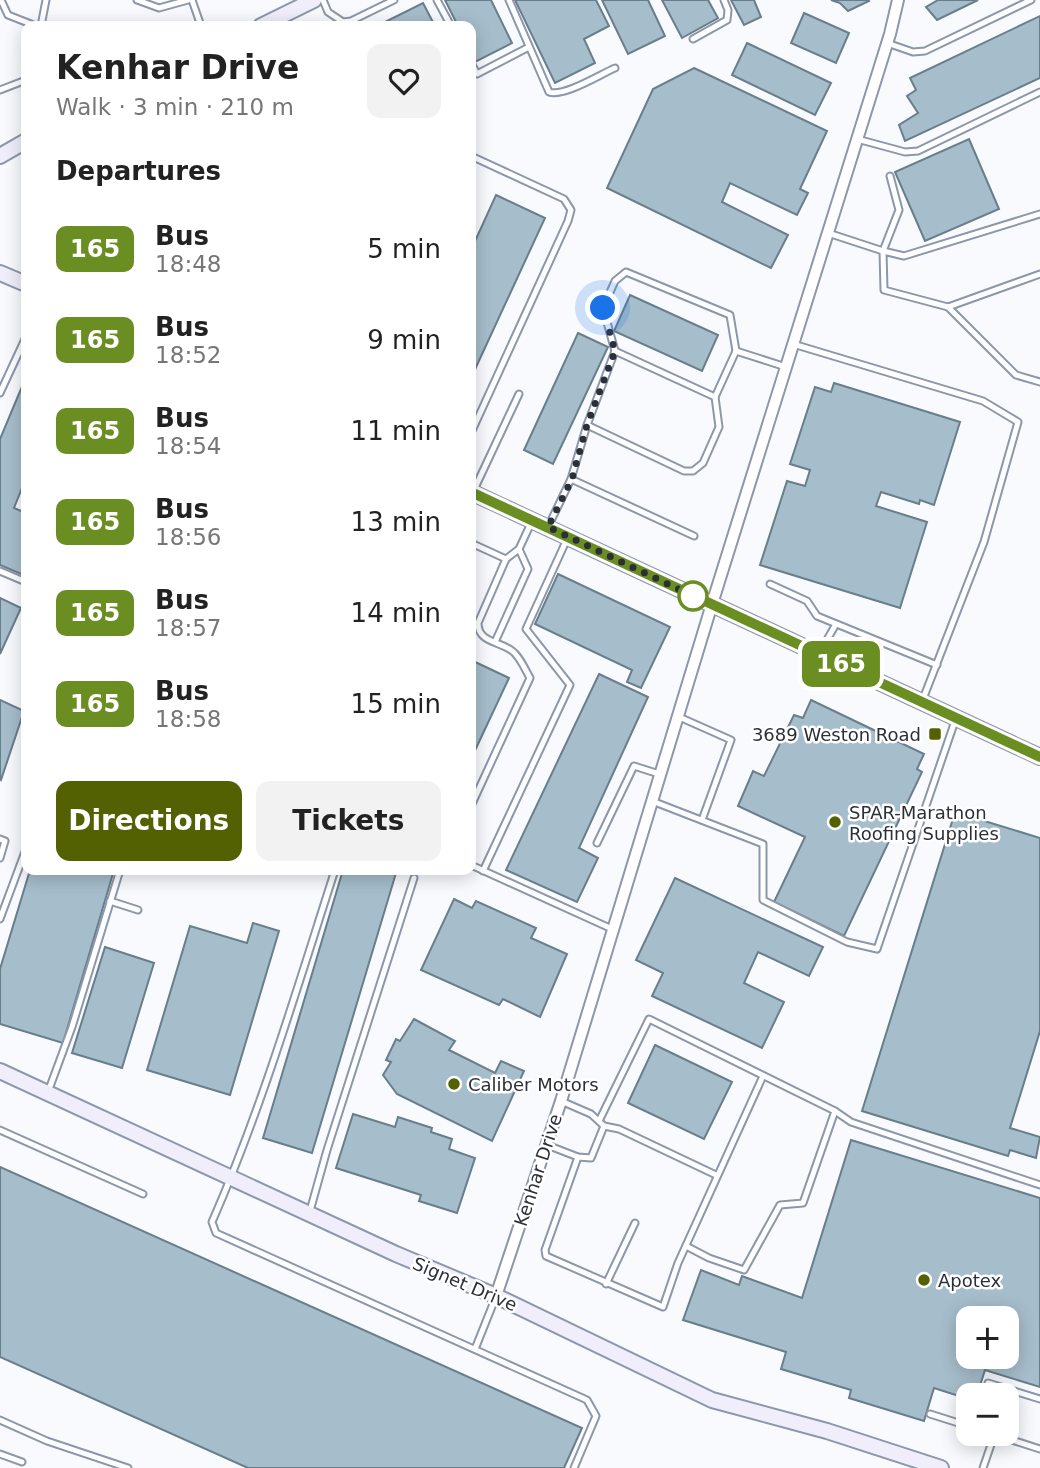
<!DOCTYPE html>
<meta charset="utf-8">
<style>
body{margin:0;font-family:"DejaVu Sans",sans-serif;background:#f2f2f2;color:#222;height:100vh;display:flex;flex-direction:column;font-size:26px;white-space:nowrap}
*{box-sizing:border-box;margin:0}
p{font-size:23px;color:#767676}
.icon{flex:none;width:38px;height:38px;fill:none;stroke:currentColor;stroke-width:2;stroke-linecap:round;stroke-linejoin:round}
.map{position:relative;flex:1;overflow:hidden}
.panel{position:absolute;left:21px;top:21px;width:455px;height:854px;display:flex;flex-direction:column;background:#fff;border-radius:14px;box-shadow:0 4px 18px #0003}
.panel>*{flex:none}
.badge{padding:0 14px;border-radius:10px;font-size:24px;line-height:46px}
.buttons{position:absolute;left:956px;top:1306px;display:grid;gap:14px}
.buttons a{display:grid;place-items:center;width:63px;height:63px;border-radius:14px;background:#fff;box-shadow:0 4px 18px #0003;font-size:35px}
.you{position:absolute;width:35px;height:35px;margin:-18px;border:5px solid #fff;border-radius:50%;background:#1a73e8;box-shadow:0 0 0 10px #1a73e833}
.map>.badge{position:absolute;translate:-50% -50%;box-shadow:0 0 0 4px #fff}
h2{padding:0 35px;font-size:26px;line-height:63px}
.round{display:grid;place-items:center;flex:none;width:74px;height:74px;border-radius:14px;background:#f2f2f2}
.overview{display:flex;align-items:center;justify-content:space-between;height:119px;padding:0 35px}
h1{font-size:33px;font-weight:700;line-height:52px}
.button{display:flex;gap:14px;margin-top:auto;padding:14px 35px}
.button a{flex:1;height:80px;border-radius:14px;background:#536103;color:#fff;font-size:28px;font-weight:700;line-height:80px;text-align:center}
.button a+a{background:#f2f2f2;color:#222}
ul{padding:0;list-style:none}
li{display:flex;align-items:center;gap:21px;height:91px;padding:0 35px}
li div{flex:1}
li b{display:block;font-size:26px}
li em{font-style:normal}
li .badge{min-width:77px;font-weight:700;text-align:center}
.map>svg:first-child{display:block}
.building{fill:#a6bdcb;stroke:#687e8b;stroke-width:2;fill-rule:evenodd}
.lines{fill:none;stroke-linecap:round;stroke-linejoin:round}
.lane-casing{stroke:#8c97ab;stroke-width:9}
.street-casing{stroke:#8c97ab;stroke-width:14}
.secondary-casing{stroke:#8c97ab;stroke-width:18}
.lane{stroke:#fff;stroke-width:5}
.street{stroke:#fff;stroke-width:10}
.secondary{stroke:#f0eefb;stroke-width:14}
.line-casing{stroke:#fff;stroke-width:16}
.line{stroke:#6b8e23;stroke-width:10}
.walk{stroke:#2b2f37;stroke-width:7;stroke-dasharray:0 12.6}
.stop-dot{fill:#fff;stroke:#6b8e23;stroke-width:3.5}
.poi-dot{fill:#536103;stroke:#fff;stroke-width:2.5}
.labels{text-anchor:middle;dominant-baseline:central;stroke-width:5;stroke-linejoin:round;paint-order:stroke}
.poi-label{font-size:18px;fill:#2b2f37;stroke:#fff;text-anchor:start}
.street-label{font-size:18px;fill:#2b2f37;stroke:#fff}
</style>
<div class="map">
<svg width="1040" height="1468" viewBox="0 0 1040 1468">
<rect width="100%" height="100%" fill="#f8fafe"/>
<g class="building">
<polygon points="445,0 491,0 512,43 475,62 471,53 471,26 458,26"/>
<polygon points="515,0 596,0 609,26 584,39 595,63 555,83"/>
<polygon points="602,0 648,0 665,36 628,54"/>
<polygon points="662,0 708,0 718,18 682,38"/>
<polygon points="731,0 754,0 761,17 744,25"/>
<polygon points="831,0 868,0 869,1 848,11 840,3"/>
<polygon points="938,0 978,0 937,20 926,7"/>
<polygon points="423,3 435,26 377,26"/>
<polygon points="804,13 849,33 836,63 791,43"/>
<polygon points="1040,16 1040,78 905,141 899,125 918,113 907,96 916,90 910,78"/>
<polygon points="747,43 831,83 815,115 732,75"/>
<polygon points="694,68 827,131 800,189 808,193 797,215 730,183 722,202 788,235 771,268 607,188 653,89"/>
<polygon points="969,139 999,209 925,241 895,172"/>
<polygon points="496,195 545,218 471,378 471,250"/>
<polygon points="630,295 718,335 702,371 614,331"/>
<polygon points="578,333 608,347 553,464 524,450"/>
<polygon points="26,377 26,478 14,508 26,513 26,576 0,565 0,439"/>
<polygon points="834,383 960,422 934,505 920,500 919,504 881,492 876,506 927,522 900,608 760,565 787,481 805,486 810,470 790,464 815,387 831,392"/>
<polygon points="558,574 670,627 641,688 627,682 632,670 535,624"/>
<polygon points="0,598 21,608 0,654"/>
<polygon points="471,660 509,678 471,759"/>
<polygon points="599,674 648,697 579,848 598,858 577,902 506,870"/>
<polygon points="0,700 24,711 1,780 0,779"/>
<polygon points="811,700 924,754 917,769 922,772 844,936 774,902 805,837 738,806 753,771 764,776 794,715 803,718"/>
<polygon points="955,812 1040,838 1040,1031 1010,1128 1040,1137 1036,1158 1010,1150 1008,1156 862,1111"/>
<polygon points="30,870 114,870 63,1043 0,1024 0,969"/>
<polygon points="343,870 385,870 396,873 312,1153 263,1138"/>
<polygon points="675,878 823,947 809,976 758,952 744,983 784,1002 762,1048 652,996 663,973 636,960"/>
<polygon points="454,899 472,908 476,901 536,928 531,938 567,954 540,1017 503,999 499,1005 421,970"/>
<polygon points="253,923 279,931 230,1095 147,1070 190,926 247,943"/>
<polygon points="105,947 154,963 122,1068 72,1053"/>
<polygon points="414,1019 455,1041 449,1050 495,1073 501,1061 524,1071 492,1141 397,1094 383,1075 391,1062 386,1060 396,1039 400,1041"/>
<polygon points="655,1045 732,1082 704,1139 628,1103"/>
<polygon points="353,1114 395,1127 398,1117 432,1128 431,1132 452,1139 449,1149 475,1158 457,1213 419,1201 421,1195 336,1168"/>
<path d="M851,1140L1040,1198V1387L985,1370L977,1395H968V1399L934,1388L924,1421L849,1398L851,1390L781,1369L786,1352L683,1320L701,1270L739,1285L742,1276L802,1298ZM968,1318H1006V1356H968Z"/>
<polygon points="0,1167 582,1428 564,1468 248,1468 0,1357"/>
</g>
<g class="lines">
<g class="lane-casing">
<g id="lane">
<polyline points="1,0 8,15 36,26"/>
<polyline points="137,0 159,8 188,0"/>
<polyline points="192,0 201,26"/>
<polyline points="323,0 328,12 343,22 351,21 394,0"/>
<polyline points="437,0 451,26"/>
<path d="M509,0L549,92C564,97 599,75 615,68"/>
<polyline points="41,26 46,0"/>
<polyline points="693,39 727,20 728,10 724,0"/>
<polyline points="887,43 913,52 925,51 1031,0"/>
<polyline points="471,63 477,74 529,47"/>
<polyline points="0,90 26,80"/>
<polyline points="857,139 905,152 918,151 1040,92"/>
<polyline points="471,156 564,199 571,210 568,221 471,433"/>
<polyline points="890,176 899,210 883,251 904,256 1040,214"/>
<polyline points="828,233 883,251 884,290 948,307 1040,274"/>
<polyline points="948,307 1016,375 1040,382"/>
<polyline points="793,344 983,401 1018,422 984,542 923,699"/>
<polyline points="615,351 715,397"/>
<polyline points="0,393 26,337"/>
<polyline points="587,425 615,351 603,308 615,281 626,272 730,315 736,351"/>
<polyline points="571,479 587,425 684,471 693,471 703,463 719,427 715,397 736,351 786,367"/>
<polyline points="473,492 519,394"/>
<polyline points="548,527 571,479 694,536"/>
<polyline points="471,543 506,559"/>
<polyline points="0,571 26,582"/>
<polyline points="770,584 807,601 817,616 937,665"/>
<polyline points="495,642 528,569 519,549"/>
<polyline points="820,652 836,624"/>
<polyline points="677,716 731,740 702,820"/>
<polyline points="652,801 763,844 763,900 847,942 877,949 956,718"/>
<path d="M471,806L530,678C525,669 519,655 511,650C498,641 478,642 478,623L506,559L519,549L532,521"/>
<polyline points="0,839 5,841 0,858"/>
<polyline points="597,843 634,766 659,774"/>
<polyline points="471,865 612,929"/>
<path d="M335,870C297,988 262,1108 212,1222L216,1233L587,1400L596,1416L574,1468"/>
<polyline points="483,871 570,685 526,629 567,539"/>
<polyline points="110,901 138,910"/>
<polyline points="0,919 26,849"/>
<polyline points="48,1092 72,1027 120,870"/>
<polyline points="835,1111 851,1122 1040,1185"/>
<polyline points="599,1121 649,1019 835,1111 803,1203 780,1205 744,1270 709,1258 686,1246"/>
<polyline points="604,1126 619,1129 716,1175"/>
<polyline points="0,1130 143,1194"/>
<polyline points="547,1145 578,1157 591,1158 604,1126 591,1114 561,1101"/>
<polyline points="578,1157 545,1250 546,1256 663,1307 678,1263 763,1076"/>
<polyline points="310,1211 327,1150 414,878"/>
<polyline points="606,1284 635,1223"/>
<polyline points="475,1349 495,1299"/>
<polyline points="988,1383 1040,1399"/>
<polyline points="930,1414 968,1426"/>
<polyline points="0,1420 47,1441 128,1468"/>
<polyline points="990,1433 1040,1449"/>
<polyline points="0,1454 22,1462"/>
<polyline points="983,1468 995,1433"/>
</g>
</g>
<g class="street-casing">
<polyline id="street" points="496,1296 561,1101 712,604 890,34 898,0"/>
</g>
<g class="secondary-casing">
<g id="secondary">
<polyline points="261,26 314,0"/>
<polyline points="0,156 26,141"/>
<polyline points="0,273 26,284"/>
<polyline points="471,492 1040,757"/>
<polyline points="0,1071 396,1254 496,1296 712,1400 827,1431 941,1468"/>
</g>
</g>
<use href="#lane" class="lane"/>
<use href="#street" class="street"/>
<use href="#secondary" class="secondary"/>
</g>
<g class="lines">
<g class="line-casing">
<polyline id="line" points="471,492 1040,757"/>
</g>
<use href="#line" class="line"/>
<polyline class="walk" points="603,308 615,351 587,425 572,479 548,527 693,596"/>
</g>
<circle class="stop-dot" cx="693" cy="596" r="14"/>
<g class="poi-dot">
<rect x="928" y="727" width="14" height="14" rx="3.5"/>
<circle cx="835" cy="822" r="7"/>
<circle cx="454" cy="1084" r="7"/>
<circle cx="924" cy="1280" r="7"/>
</g>
<g class="labels">
<g class="poi-label">
<text x="921" y="734" text-anchor="end">3689 Weston Road</text>
<text x="849" y="812">SPAR-Marathon<tspan x="849" dy="21">Roofing Supplies</tspan></text>
<text x="468" y="1084">Caliber Motors</text>
<text x="938" y="1280">Apotex</text>
</g>
<g class="street-label">
<text transform="translate(538 1170) rotate(-72)">Kenhar Drive</text>
<text transform="translate(465 1284) rotate(23)">Signet Drive</text>
</g>
</g>
</svg>
<div class="buttons">
<a>+</a>
<a>−</a>
</div>
<div class="you" style="left:603px;top:308px"></div>
<b class="badge" style="left:841px;top:664px;background:#6b8e23;color:#fff">165</b>
<section class="panel">
<div class="overview"><div><h1>Kenhar Drive</h1><p>Walk · 3 min · 210 m</p></div><a class="round"><svg class="icon" aria-label="heart" viewBox="0 0 24 24"><path d="M12 20l-8-8c-3-5 5-10 8-4 3-6 11-1 8 4z"/></svg></a></div>
<h2>Departures</h2>
<ul>
<li><span class="badge" style="background:#6b8e23;color:#fff">165</span><div><b>Bus</b><p>18:48</p></div><em>5 min</em></li>
<li><span class="badge" style="background:#6b8e23;color:#fff">165</span><div><b>Bus</b><p>18:52</p></div><em>9 min</em></li>
<li><span class="badge" style="background:#6b8e23;color:#fff">165</span><div><b>Bus</b><p>18:54</p></div><em>11 min</em></li>
<li><span class="badge" style="background:#6b8e23;color:#fff">165</span><div><b>Bus</b><p>18:56</p></div><em>13 min</em></li>
<li><span class="badge" style="background:#6b8e23;color:#fff">165</span><div><b>Bus</b><p>18:57</p></div><em>14 min</em></li>
<li><span class="badge" style="background:#6b8e23;color:#fff">165</span><div><b>Bus</b><p>18:58</p></div><em>15 min</em></li>
</ul>
<div class="button"><a>Directions</a><a>Tickets</a></div>
</section>
</div>
